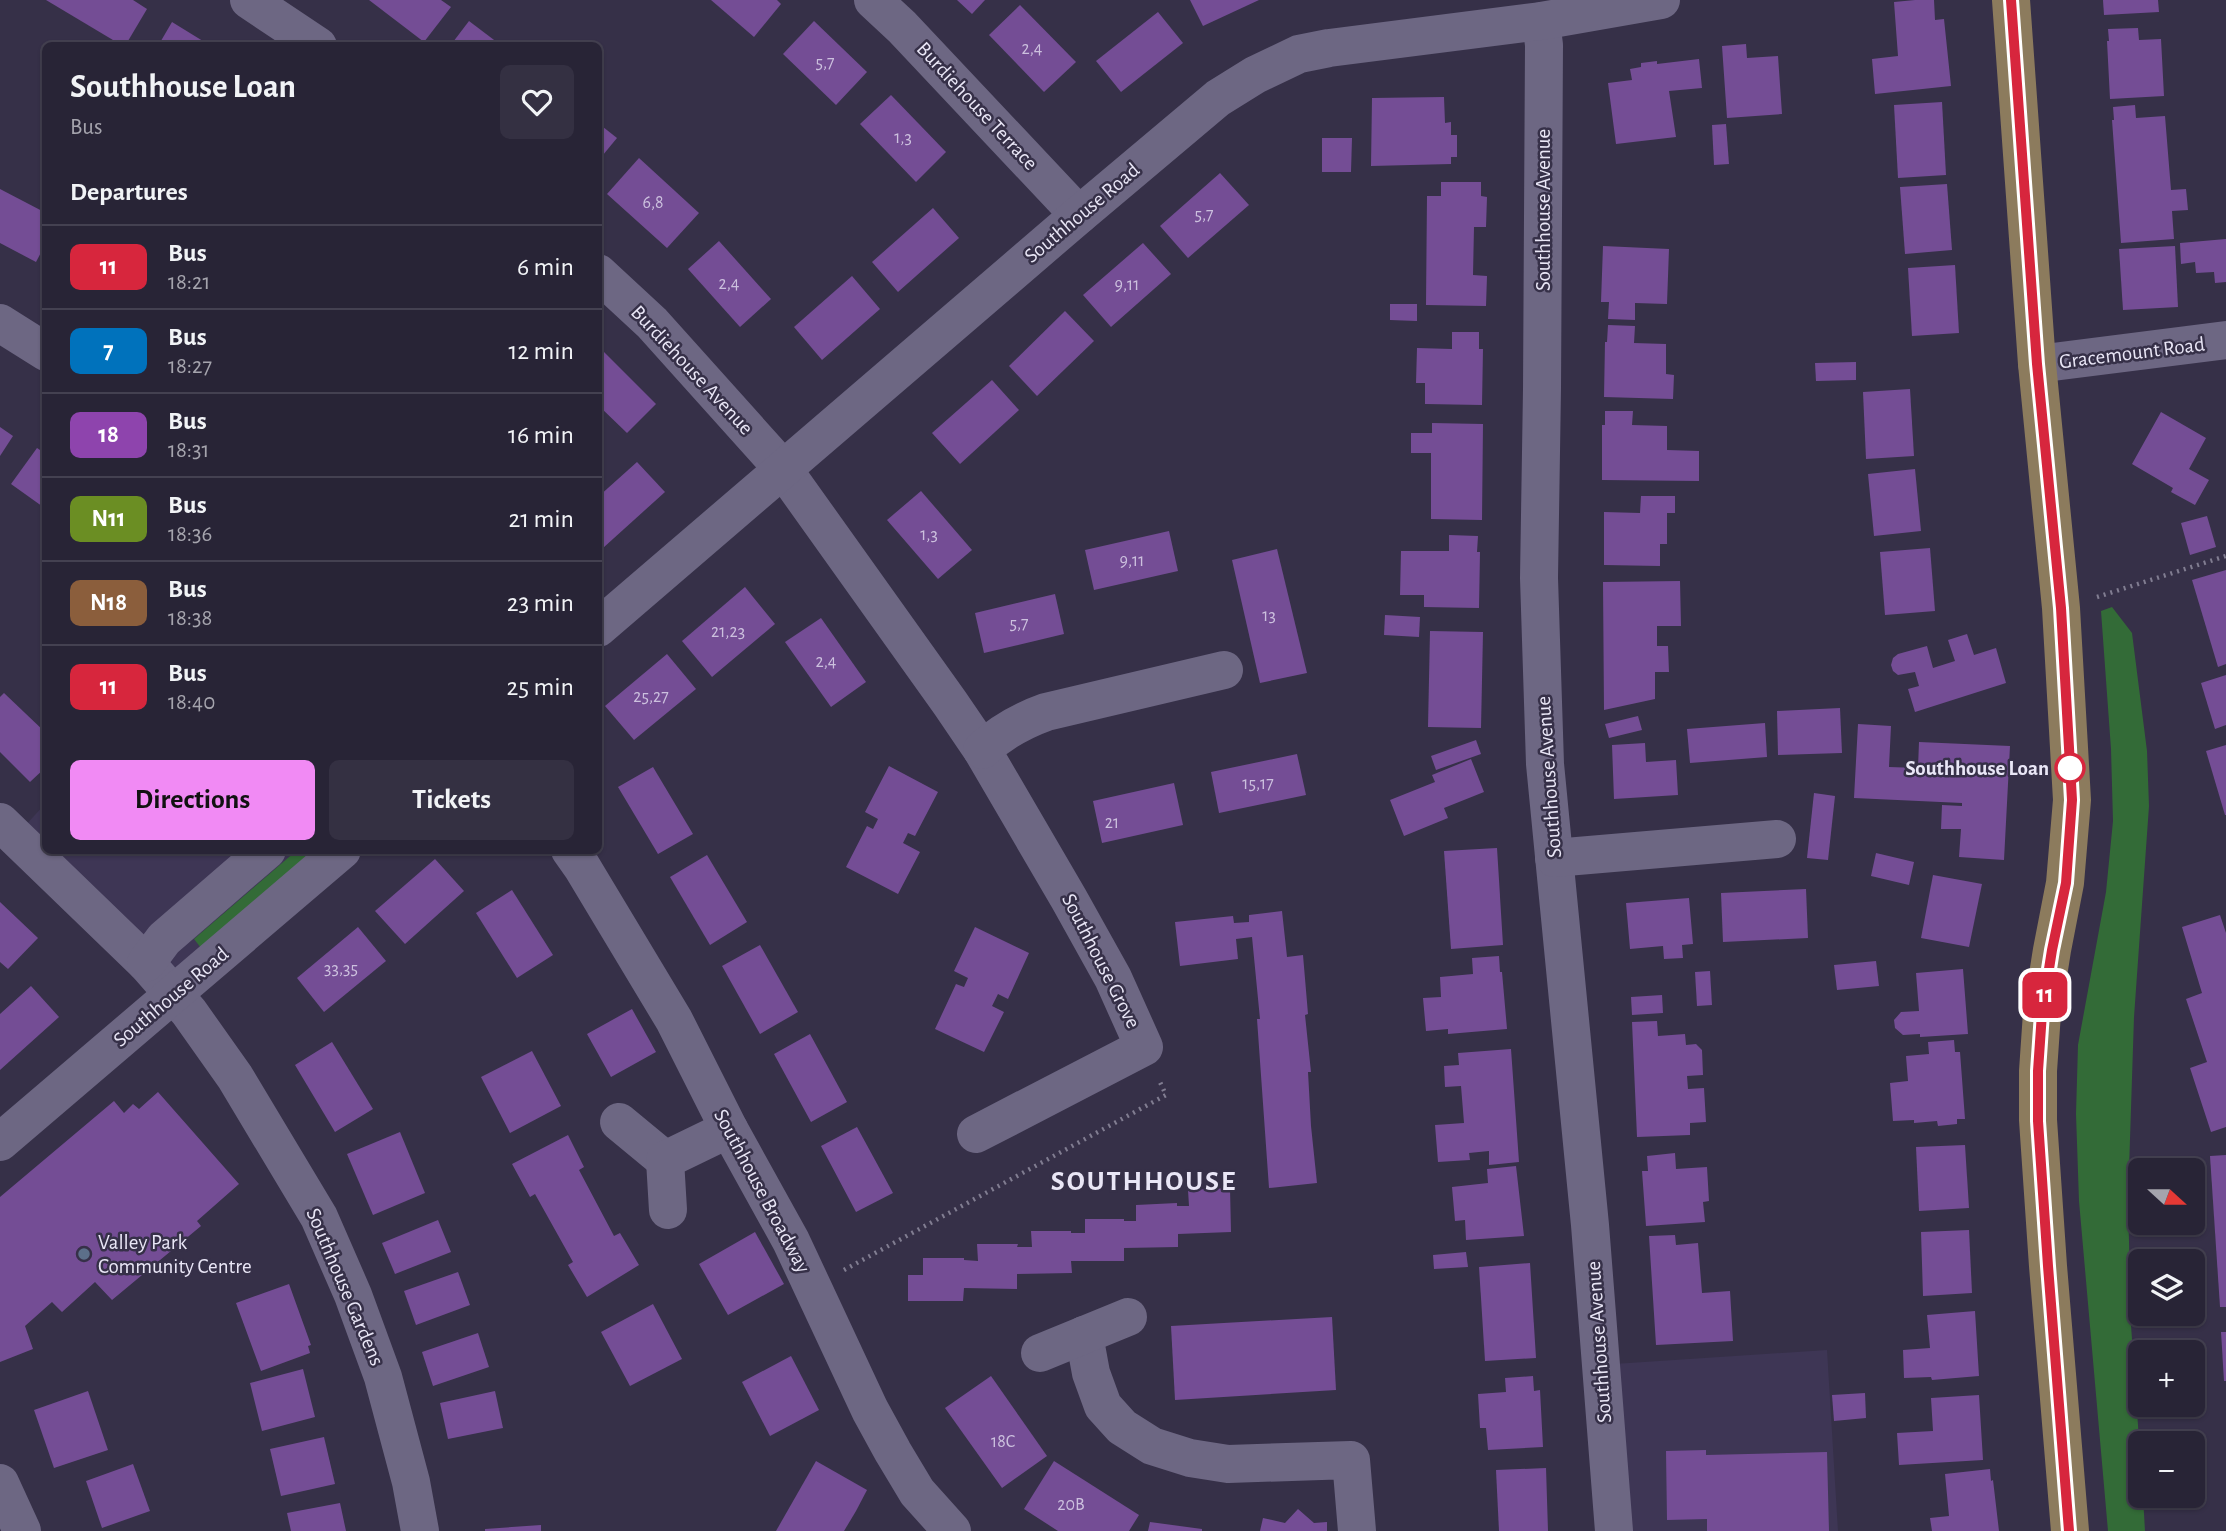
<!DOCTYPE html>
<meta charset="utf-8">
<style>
body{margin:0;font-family:"Alegreya Sans",sans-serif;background:#343042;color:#f1f3f6;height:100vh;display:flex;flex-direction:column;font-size:26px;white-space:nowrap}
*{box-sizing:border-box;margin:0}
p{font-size:23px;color:#a5a4ad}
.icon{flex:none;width:38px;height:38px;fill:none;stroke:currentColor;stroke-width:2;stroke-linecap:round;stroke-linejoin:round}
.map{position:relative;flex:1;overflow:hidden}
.drawer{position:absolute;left:42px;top:42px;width:560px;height:812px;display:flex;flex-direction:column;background:#282436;border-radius:10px;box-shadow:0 2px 5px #0004,0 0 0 2px #444151}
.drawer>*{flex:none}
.badge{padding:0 14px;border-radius:10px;font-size:24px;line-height:46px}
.needle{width:46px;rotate:111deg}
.fabs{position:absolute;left:2128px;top:1158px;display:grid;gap:14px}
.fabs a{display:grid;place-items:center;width:77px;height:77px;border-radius:10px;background:#282436;box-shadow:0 2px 5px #0004,0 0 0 2px #444151;font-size:35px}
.map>.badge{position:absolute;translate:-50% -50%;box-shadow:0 0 0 4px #fff}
h2{padding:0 28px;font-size:26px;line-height:63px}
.round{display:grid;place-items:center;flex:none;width:74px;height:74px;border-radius:10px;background:#343042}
.overview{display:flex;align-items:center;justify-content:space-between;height:119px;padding:0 28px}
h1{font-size:33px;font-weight:600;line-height:52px}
.cta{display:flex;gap:14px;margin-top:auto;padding:14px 28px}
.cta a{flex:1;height:80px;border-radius:10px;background:#f18af4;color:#111;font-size:28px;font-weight:600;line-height:80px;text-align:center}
.cta a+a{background:#343042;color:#f1f3f6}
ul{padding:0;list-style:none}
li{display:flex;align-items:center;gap:21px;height:84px;padding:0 28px;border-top:2px solid #444151}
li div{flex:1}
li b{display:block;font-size:26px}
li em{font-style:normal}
li .badge{min-width:77px;font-weight:700;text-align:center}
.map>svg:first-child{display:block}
.built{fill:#3e3655}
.green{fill:#336b37}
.building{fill:#744d95}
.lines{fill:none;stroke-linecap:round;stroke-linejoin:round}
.path{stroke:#817d91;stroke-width:4.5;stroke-dasharray:2 5;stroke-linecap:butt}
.minor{stroke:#6d6783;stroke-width:38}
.major{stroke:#8c7b5d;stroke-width:38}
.line-casing{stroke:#fff;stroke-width:16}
.line{stroke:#d7263d;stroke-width:10}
.stop-dot{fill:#fff;stroke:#d7263d;stroke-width:3.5}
.service-dot{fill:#5c6f8a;stroke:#363048;stroke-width:2.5}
.labels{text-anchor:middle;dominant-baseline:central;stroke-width:5;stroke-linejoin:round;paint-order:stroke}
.number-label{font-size:18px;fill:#ccc0de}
.street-label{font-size:21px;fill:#e9e6f6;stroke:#363048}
.stop-label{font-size:21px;font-weight:bold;fill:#e9e6f6;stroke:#363048;text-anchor:end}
.poi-label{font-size:21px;fill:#e9e6f6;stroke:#363048;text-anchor:start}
.district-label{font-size:28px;font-weight:bold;letter-spacing:2px;fill:#e9e6f6;stroke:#363048}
</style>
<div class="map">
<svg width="2226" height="1531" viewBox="0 0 2226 1531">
<rect width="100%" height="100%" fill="#363048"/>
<g class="built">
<polygon points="45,804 45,847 24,827"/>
<polygon points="49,851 323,851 182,975"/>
<polygon points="1827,1350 1838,1531 1627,1531 1614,1364"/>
</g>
<g class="green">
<polygon points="2112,607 2132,633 2147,751 2149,806 2134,1017 2128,1200 2131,1325 2140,1454 2140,1496 2143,1496 2145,1531 2108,1531 2079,1201 2076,1114 2078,1045 2106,892 2113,821 2111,749 2101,611"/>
<polygon points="296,851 314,851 201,948 194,939"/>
</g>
<g class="building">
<polygon points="46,0 133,0 147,9 125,46 123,46"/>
<polygon points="369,0 441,0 451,7 424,42"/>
<polygon points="711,0 777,0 781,4 754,37"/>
<polygon points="957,0 985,0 972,14"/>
<polygon points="1190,0 1259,0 1203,26"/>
<polygon points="1915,0 1934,0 1935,20 1944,19 1951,86 1875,94 1872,59 1898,56 1894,2"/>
<polygon points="2103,0 2158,0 2159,12 2104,15"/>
<polygon points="1020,5 1076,62 1044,92 989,35"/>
<polygon points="1158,12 1183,43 1121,92 1096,61"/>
<polygon points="469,21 502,46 450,46"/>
<polygon points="814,21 867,72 836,105 783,54"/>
<polygon points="172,22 211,46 158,46"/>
<polygon points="2138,28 2139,40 2161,39 2164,96 2110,99 2107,41 2109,41 2108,29"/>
<polygon points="1746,44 1747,58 1778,56 1782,114 1727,118 1722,46"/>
<polygon points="1699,59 1702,88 1669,91 1676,137 1616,144 1608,83 1632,80 1630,69 1641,67 1641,63 1657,61 1657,64"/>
<polygon points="891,95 946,152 916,182 860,124"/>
<polygon points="1444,97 1445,123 1451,122 1451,135 1457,135 1457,157 1451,157 1451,164 1371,166 1372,98"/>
<polygon points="1942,102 1946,175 1898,178 1894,105"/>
<polygon points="2135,105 2136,118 2165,116 2171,190 2186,189 2188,210 2172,211 2174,239 2121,243 2112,120 2114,120 2113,107"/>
<polygon points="598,123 617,138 598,161"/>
<polygon points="1726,124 1729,164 1714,165 1712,125"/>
<polygon points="1322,138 1352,138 1351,172 1322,172"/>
<polygon points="639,158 699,213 667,248 607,194"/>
<polygon points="1220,173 1249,205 1188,258 1160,226"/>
<polygon points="1441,182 1481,182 1481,196 1487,197 1486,227 1474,227 1473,275 1487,276 1486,306 1426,305 1427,196 1441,196"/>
<polygon points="1947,184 1952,250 1905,254 1900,187"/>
<polygon points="0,189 46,213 46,243 36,262 0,243"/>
<polygon points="933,208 959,238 898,292 872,262"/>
<polygon points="2226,239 2226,282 2215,283 2214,272 2196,273 2195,262 2181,264 2180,243"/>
<polygon points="719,241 771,299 740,327 688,269"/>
<polygon points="1143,243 1171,274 1111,327 1083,295"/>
<polygon points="1603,246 1669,249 1667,304 1635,303 1635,320 1608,319 1609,302 1601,302"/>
<polygon points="2175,246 2178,307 2123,310 2119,249"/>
<polygon points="1955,265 1959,333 1912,336 1908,268"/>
<polygon points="852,276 880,309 822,360 794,327"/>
<polygon points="1390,304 1417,304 1417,321 1390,320"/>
<polygon points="1065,311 1094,341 1037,396 1009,366"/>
<polygon points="1608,325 1635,326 1634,343 1666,344 1666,374 1674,375 1673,399 1604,397 1605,342 1607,342"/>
<polygon points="1452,332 1479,332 1479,349 1483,349 1482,405 1425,404 1425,383 1416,383 1417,348 1452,349"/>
<polygon points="601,349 656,404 627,433 598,405 598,351"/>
<polygon points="1856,362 1856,380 1816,381 1815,363"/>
<polygon points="992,380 1019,410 960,464 932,433"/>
<polygon points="1910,389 1914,456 1866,459 1863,392"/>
<polygon points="1605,411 1633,411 1632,425 1667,426 1667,450 1699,451 1699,481 1602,480 1602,425 1605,425"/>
<polygon points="2161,412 2206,438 2189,469 2209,480 2195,505 2171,492 2173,488 2132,464"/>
<polygon points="1432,423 1483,424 1482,520 1431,519 1431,453 1411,453 1411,433 1432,433"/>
<polygon points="0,427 13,436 0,456"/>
<polygon points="37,448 46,454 46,509 11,484"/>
<polygon points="637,462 665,492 603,548 598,543 598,497"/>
<polygon points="1915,469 1921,531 1874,536 1868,474"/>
<polygon points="921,491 972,550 938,579 887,520"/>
<polygon points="1641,496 1675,496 1675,513 1667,513 1667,544 1660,544 1660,566 1604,565 1604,512 1640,513"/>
<polygon points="2207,516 2216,547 2190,555 2181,523"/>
<polygon points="1169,531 1178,571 1094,590 1085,550"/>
<polygon points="1449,535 1478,536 1477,552 1480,552 1479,608 1424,607 1424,595 1400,595 1401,551 1449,551"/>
<polygon points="1930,548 1935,611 1885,615 1880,552"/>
<polygon points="1277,549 1307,673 1260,683 1232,560"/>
<polygon points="2226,570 2226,664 2218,667 2192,580"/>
<polygon points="1680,581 1681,626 1657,626 1657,646 1668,646 1669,672 1655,672 1655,699 1604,710 1603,582"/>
<polygon points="745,587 775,624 712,677 682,641"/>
<polygon points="1055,594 1064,634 984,653 975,613"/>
<polygon points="1385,615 1420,617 1419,637 1384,635"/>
<polygon points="821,618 866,682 831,707 785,642"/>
<polygon points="1430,631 1483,632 1481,728 1428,727"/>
<polygon points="1967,634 1974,655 1996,648 2006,683 1915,712 1908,689 1919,686 1915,672 1898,675 1893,671 1891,665 1893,658 1898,654 1927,646 1933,668 1955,661 1948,640"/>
<polygon points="667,654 696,689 634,740 605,706"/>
<polygon points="2226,675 2226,725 2215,729 2201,683"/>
<polygon points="4,693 46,733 46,767 30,782 0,752 0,697"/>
<polygon points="1840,708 1842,753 1778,755 1777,711"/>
<polygon points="1638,716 1642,730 1609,738 1605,724"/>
<polygon points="1765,723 1767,757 1690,763 1687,729"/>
<polygon points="1858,724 1891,726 1889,767 1918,768 1919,742 2010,746 2004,860 1959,857 1961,829 1941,829 1942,805 1962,806 1962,803 1854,798"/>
<polygon points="1476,740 1481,754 1436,770 1431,756"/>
<polygon points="1645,743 1646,762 1676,760 1678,795 1614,799 1612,745"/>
<polygon points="2226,745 2226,815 2225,815 2206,751"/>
<polygon points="1297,754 1306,795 1219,813 1211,772"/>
<polygon points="1471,759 1484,792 1444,808 1448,818 1404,836 1390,800 1435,782 1432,775"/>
<polygon points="889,766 938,792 915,836 908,833 903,843 920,852 898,894 846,867 867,826 873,829 878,819 865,812"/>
<polygon points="653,767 693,834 658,854 618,787"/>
<polygon points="1174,783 1183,825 1102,843 1093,801"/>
<polygon points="1814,793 1835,796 1828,860 1807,858"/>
<polygon points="1497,848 1503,945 1451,949 1444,851"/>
<polygon points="1876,853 1914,862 1909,885 1871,876"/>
<polygon points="707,855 747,922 710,945 670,877"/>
<polygon points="435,859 464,891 405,944 375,911"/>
<polygon points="1933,875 1982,884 1969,947 1921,938"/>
<polygon points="1806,889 1808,938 1723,942 1721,893"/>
<polygon points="512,890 553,955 517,978 476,913"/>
<polygon points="1689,898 1693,944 1682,945 1683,958 1664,959 1663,946 1630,949 1626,903"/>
<polygon points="0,902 38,938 8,969 0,962"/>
<polygon points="1282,911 1287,957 1303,955 1308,1014 1305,1015 1311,1072 1308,1072 1311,1126 1317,1183 1269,1188 1257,1019 1260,1019 1252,937 1236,939 1238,959 1180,966 1175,922 1233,916 1234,923 1249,922 1249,915"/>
<polygon points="2220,915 2226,933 2226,1127 2211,1132 2190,1068 2207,1062 2186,999 2202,993 2182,927"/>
<polygon points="358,927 386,961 324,1012 297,978"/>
<polygon points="975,927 1029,953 1008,999 998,994 992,1006 1004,1012 984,1052 935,1029 956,984 964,987 968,978 954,971"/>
<polygon points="760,945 798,1012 760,1034 722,966"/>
<polygon points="1499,956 1500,972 1502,972 1507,1029 1448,1034 1448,1029 1426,1031 1423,998 1441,997 1440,977 1473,974 1472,958"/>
<polygon points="1876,961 1879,986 1837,990 1834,965"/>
<polygon points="1963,969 1968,1034 1920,1037 1920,1034 1903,1035 1895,1028 1894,1020 1901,1012 1919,1011 1916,973"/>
<polygon points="1710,971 1712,1005 1697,1006 1695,972"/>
<polygon points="31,986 59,1017 0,1070 0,1014"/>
<polygon points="1662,995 1663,1013 1632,1015 1631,997"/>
<polygon points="632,1009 656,1052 611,1077 587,1034"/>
<polygon points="1657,1021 1658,1036 1685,1034 1686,1045 1696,1044 1702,1050 1703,1075 1687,1076 1688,1089 1704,1088 1706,1122 1690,1123 1690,1135 1637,1137 1632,1022"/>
<polygon points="810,1034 847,1102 811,1122 774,1054"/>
<polygon points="1954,1040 1955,1052 1960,1052 1965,1119 1957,1119 1957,1124 1938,1126 1937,1121 1914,1123 1914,1120 1893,1121 1890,1083 1908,1081 1906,1056 1929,1054 1928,1042"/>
<polygon points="332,1042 373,1109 335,1132 295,1065"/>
<polygon points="1511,1049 1519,1162 1489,1165 1489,1151 1469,1153 1470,1160 1438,1162 1435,1125 1464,1123 1461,1086 1445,1087 1444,1066 1459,1065 1458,1053"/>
<polygon points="532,1051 561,1106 510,1133 481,1077"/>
<polygon points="158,1092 239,1184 197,1221 201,1226 112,1300 95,1282 62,1312 52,1302 25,1326 33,1349 0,1362 0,1197 114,1101 124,1113 133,1104 139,1109"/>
<polygon points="857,1127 893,1193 856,1212 821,1146"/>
<polygon points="400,1132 425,1193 373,1215 347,1154"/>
<polygon points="568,1135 584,1167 579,1170 614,1236 620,1233 639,1265 587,1297 568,1265 573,1262 535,1194 530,1197 512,1164"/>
<polygon points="1965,1145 1969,1208 1919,1211 1916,1147"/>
<polygon points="1675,1153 1676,1169 1707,1167 1709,1201 1703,1202 1705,1222 1646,1226 1642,1171 1648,1171 1647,1156"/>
<polygon points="2226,1155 2226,1307 2220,1307 2210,1156"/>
<polygon points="1516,1166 1524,1236 1466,1240 1465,1220 1455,1221 1452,1187 1488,1183 1487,1169"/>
<polygon points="1230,1188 1231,1232 1178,1234 1178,1247 1124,1248 1124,1261 1071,1261 1072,1273 1017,1274 1017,1289 964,1288 963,1301 908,1301 908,1275 923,1275 923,1258 964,1258 964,1260 978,1261 977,1244 1018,1244 1017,1247 1032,1247 1031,1231 1071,1231 1071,1233 1085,1233 1085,1219 1124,1219 1124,1221 1136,1221 1136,1205 1177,1203 1177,1206 1189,1206 1188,1190"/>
<polygon points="438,1220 451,1252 395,1274 382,1243"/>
<polygon points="1969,1230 1972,1293 1923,1296 1921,1232"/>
<polygon points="755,1232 784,1284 728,1315 699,1264"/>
<polygon points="1675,1235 1676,1245 1698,1243 1702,1293 1730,1291 1733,1341 1656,1345 1649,1236"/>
<polygon points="1466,1252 1468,1267 1434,1269 1433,1255"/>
<polygon points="1530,1263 1536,1358 1485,1361 1479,1267"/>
<polygon points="458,1272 470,1305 416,1325 404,1291"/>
<polygon points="289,1284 311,1345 308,1346 310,1353 261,1371 236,1303"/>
<polygon points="653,1304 682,1359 630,1386 601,1332"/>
<polygon points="1975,1311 1979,1376 1932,1380 1931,1377 1904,1378 1903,1350 1930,1348 1927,1315"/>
<polygon points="1332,1317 1336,1390 1175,1400 1171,1326"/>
<polygon points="2221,1332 2226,1332 2226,1381 2224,1381"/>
<polygon points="478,1333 489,1367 433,1386 422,1352"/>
<polygon points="791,1356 819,1410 770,1436 742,1382"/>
<polygon points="303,1369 315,1417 262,1431 250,1383"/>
<polygon points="991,1376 1047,1456 1002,1488 945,1408"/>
<polygon points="1533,1376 1534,1391 1540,1390 1543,1447 1488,1450 1486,1428 1480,1428 1478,1394 1506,1392 1505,1378"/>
<polygon points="88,1391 108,1450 54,1468 34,1410"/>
<polygon points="495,1391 503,1428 448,1439 440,1403"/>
<polygon points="1865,1393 1866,1418 1834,1421 1832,1395"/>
<polygon points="1979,1395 1983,1460 1899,1465 1897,1433 1933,1431 1931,1398"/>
<polygon points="324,1437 335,1484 281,1496 270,1449"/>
<polygon points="1706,1450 1706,1455 1827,1452 1829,1531 1707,1531 1707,1519 1667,1520 1666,1451"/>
<polygon points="816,1461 867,1490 856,1511 844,1531 776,1531"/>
<polygon points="1054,1461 1139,1515 1129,1531 1058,1531 1024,1509"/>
<polygon points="133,1464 150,1511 102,1528 86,1481"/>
<polygon points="1546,1468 1548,1531 1499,1531 1496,1470"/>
<polygon points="1990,1469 1991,1481 1993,1480 1999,1531 1932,1531 1930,1518 1949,1516 1945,1474"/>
<polygon points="340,1503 346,1531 291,1531 287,1513"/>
<polygon points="1298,1509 1314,1523 1327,1522 1327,1531 1260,1531 1263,1518 1285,1523"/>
<polygon points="1150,1522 1202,1529 1202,1531 1148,1531"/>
<polygon points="541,1525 541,1531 485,1531 485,1529"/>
</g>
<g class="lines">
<g class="path">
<polyline points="2097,597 2226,556"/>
<polyline points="844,1270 1166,1095 1159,1080"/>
</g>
<g class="minor">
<polyline points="249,0 318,46"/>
<polyline points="873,0 902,27 1079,215"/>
<polyline points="1541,21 1544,45 1542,389 1539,578 1545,764 1590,1225 1614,1531"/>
<polyline points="598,273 652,323 783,469 950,703 982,750 1069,899 1113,978 1144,1047 976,1134"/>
<polyline points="0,323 46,352"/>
<polyline points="2037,364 2226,340"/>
<polyline points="598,628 1079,215 1218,98 1255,75 1299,54 1329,48 1541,21 1661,0"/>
<path d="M982,750C1001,732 1021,721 1046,712L1224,670"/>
<polyline points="0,822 146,963 189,1012 235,1077 319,1217 353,1295 383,1377 411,1482 420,1531"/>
<polyline points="570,850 582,867 674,1020 729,1129 791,1241 870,1410 893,1452 917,1492 952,1531"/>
<polyline points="1554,858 1777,839"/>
<polyline points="146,963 164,939 267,850"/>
<polyline points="619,1122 665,1160"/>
<polyline points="0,1142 342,850"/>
<polyline points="668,1210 665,1160 729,1129"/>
<polyline points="1084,1335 1091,1373 1103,1406 1122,1427 1152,1446 1190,1458 1228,1464 1351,1460 1357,1531"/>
<polyline points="1040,1353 1128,1317"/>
<polyline points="0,1483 22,1531"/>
</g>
<polyline class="major" points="2011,0 2037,364 2061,608 2072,800 2065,883 2052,950 2042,1013 2038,1071 2038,1120 2048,1266 2070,1531"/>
</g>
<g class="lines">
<g class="line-casing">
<polyline id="line" points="2011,0 2037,364 2061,608 2072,800 2066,883 2052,950 2042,1013 2038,1071 2038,1121 2048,1266 2069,1531"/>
</g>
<use href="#line" class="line"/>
</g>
<circle class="stop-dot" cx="2070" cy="768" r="14"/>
<circle class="service-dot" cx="84" cy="1254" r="7"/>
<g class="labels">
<g class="number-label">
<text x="1032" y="49">2,4</text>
<text x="825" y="63">5,7</text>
<text x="903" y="138">1,3</text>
<text x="653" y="203">6,8</text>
<text x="1204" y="215">5,7</text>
<text x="729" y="284">2,4</text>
<text x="1127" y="285">9,11</text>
<text x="929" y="535">1,3</text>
<text x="1132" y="561">9,11</text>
<text x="1269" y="616">13</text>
<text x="1019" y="624">5,7</text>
<text x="728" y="632">21,23</text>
<text x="826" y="662">2,4</text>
<text x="651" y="697">25,27</text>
<text x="1258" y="784">15,17</text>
<text x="1112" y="823">21</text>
<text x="341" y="969">33,35</text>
<text x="1003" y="1442">18C</text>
<text x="1071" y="1505">20B</text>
</g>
<g class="street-label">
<text transform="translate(977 106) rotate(47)">Burdiehouse Terrace</text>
<text transform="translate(1543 210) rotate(-90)">Southhouse Avenue</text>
<text transform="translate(1082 213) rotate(-40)">Southhouse Road</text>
<text transform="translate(2132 353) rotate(-7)">Gracemount Road</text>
<text transform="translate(692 370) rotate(47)">Burdiehouse Avenue</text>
<text transform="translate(1549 777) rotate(-94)">Southhouse Avenue</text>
<text transform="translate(1101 961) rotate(63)">Southhouse Grove</text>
<text transform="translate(171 997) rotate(-40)">Southhouse Road</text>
<text transform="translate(762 1191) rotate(62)">Southhouse Broadway</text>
<text transform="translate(345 1287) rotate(67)">Southhouse Gardens</text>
<text transform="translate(1599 1342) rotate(-94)">Southhouse Avenue</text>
</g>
<g class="stop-label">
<text x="2049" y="768">Southhouse Loan</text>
</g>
<g class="poi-label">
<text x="98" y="1242">Valley Park<tspan x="98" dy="24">Community Centre</tspan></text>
</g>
<g class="district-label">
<text x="1144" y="1182">SOUTHHOUSE</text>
</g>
</g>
</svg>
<div class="fabs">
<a><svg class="needle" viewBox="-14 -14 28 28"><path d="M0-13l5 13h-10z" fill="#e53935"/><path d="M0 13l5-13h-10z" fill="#a5a4ad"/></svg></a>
<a><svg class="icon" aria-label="layers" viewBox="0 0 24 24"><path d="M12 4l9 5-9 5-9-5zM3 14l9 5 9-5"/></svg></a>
<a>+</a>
<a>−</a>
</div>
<b class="badge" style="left:2045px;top:995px;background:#d7263d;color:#fff">11</b>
<section class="drawer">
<div class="overview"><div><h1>Southhouse Loan</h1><p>Bus</p></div><a class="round"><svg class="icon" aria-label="heart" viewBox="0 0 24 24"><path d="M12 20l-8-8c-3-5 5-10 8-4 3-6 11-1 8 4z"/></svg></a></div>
<h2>Departures</h2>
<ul>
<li><span class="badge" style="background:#d7263d;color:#fff">11</span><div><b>Bus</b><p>18:21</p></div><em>6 min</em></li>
<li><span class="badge" style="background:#0072bc;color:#fff">7</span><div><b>Bus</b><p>18:27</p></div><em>12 min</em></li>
<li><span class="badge" style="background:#8e44ad;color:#fff">18</span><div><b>Bus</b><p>18:31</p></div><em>16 min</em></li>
<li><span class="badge" style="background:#6b8e23;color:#fff">N11</span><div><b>Bus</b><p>18:36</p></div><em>21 min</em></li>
<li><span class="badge" style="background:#8b5e3c;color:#fff">N18</span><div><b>Bus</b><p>18:38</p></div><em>23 min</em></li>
<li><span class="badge" style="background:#d7263d;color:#fff">11</span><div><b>Bus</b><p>18:40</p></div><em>25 min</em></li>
</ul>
<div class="cta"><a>Directions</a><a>Tickets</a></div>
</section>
</div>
